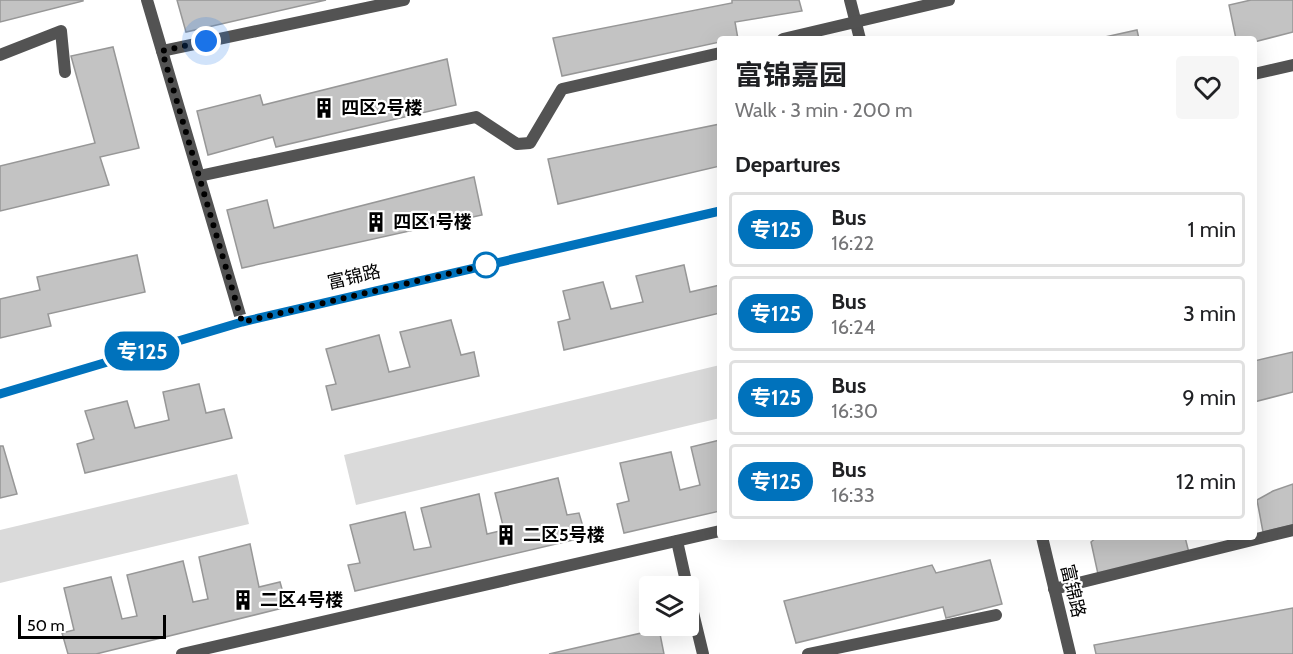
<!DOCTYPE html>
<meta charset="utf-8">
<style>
body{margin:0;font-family:Cabin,"Noto Sans SC",sans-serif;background:#f6f6f6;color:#202124;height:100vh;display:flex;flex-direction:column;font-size:22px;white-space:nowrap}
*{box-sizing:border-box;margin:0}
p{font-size:20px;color:#757577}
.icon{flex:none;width:33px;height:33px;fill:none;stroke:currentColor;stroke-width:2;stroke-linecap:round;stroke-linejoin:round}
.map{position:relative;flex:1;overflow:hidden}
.sheet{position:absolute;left:717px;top:36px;width:540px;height:504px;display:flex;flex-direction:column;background:#fff;border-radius:6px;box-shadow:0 6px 24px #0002}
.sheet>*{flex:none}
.badge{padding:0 12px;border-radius:20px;font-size:21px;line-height:39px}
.controls{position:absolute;left:639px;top:576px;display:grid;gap:12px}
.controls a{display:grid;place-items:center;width:60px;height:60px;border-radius:6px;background:#fff;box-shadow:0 6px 24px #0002;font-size:30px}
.scale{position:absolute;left:18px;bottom:15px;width:148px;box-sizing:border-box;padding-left:6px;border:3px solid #000;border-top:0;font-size:16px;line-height:21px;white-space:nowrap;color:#000;-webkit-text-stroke:4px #fff;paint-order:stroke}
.you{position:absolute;width:30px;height:30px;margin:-15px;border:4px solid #fff;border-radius:50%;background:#1a73e8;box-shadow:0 0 0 9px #1a73e833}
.map>.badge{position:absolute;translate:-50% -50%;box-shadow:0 0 0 3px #fff}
h2{padding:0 18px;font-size:22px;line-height:54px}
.round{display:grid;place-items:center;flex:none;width:63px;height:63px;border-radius:6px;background:#f6f6f6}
.summary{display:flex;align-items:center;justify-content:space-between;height:102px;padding:0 18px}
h1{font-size:28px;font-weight:700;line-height:45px}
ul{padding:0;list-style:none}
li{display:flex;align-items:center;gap:18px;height:75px;margin:0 12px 9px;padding:0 6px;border:3px solid #e0e0e0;border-radius:6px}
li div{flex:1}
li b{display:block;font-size:22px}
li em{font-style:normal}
li .badge{min-width:66px;font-weight:700;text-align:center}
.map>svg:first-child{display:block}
.green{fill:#dadada}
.building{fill:#c3c3c3;stroke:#979797;stroke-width:1.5}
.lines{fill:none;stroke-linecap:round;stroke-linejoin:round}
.minor{stroke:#535353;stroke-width:12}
.tertiary{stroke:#535353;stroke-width:12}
.line-casing{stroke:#fff;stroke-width:14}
.line{stroke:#0072bc;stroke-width:9}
.walk{stroke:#000;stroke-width:6;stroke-dasharray:0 10.8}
.stop-dot{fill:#fff;stroke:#0072bc;stroke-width:3}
.labels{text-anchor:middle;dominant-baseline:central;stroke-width:4.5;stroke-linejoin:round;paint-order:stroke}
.poi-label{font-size:18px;font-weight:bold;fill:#000;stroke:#fff;text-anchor:start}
.street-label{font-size:18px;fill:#000;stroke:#fff}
</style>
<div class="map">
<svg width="1293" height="654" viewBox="0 0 1293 654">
<rect width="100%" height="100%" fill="#fff"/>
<g class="green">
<polygon points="720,365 720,418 356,505 344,455"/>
<polygon points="237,474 249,524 0,583 0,530"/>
</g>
<g class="building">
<polygon points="0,0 83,0 83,1 0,22"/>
<polygon points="177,0 326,0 186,32"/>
<polygon points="732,0 799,0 802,11 735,22 738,39 720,39 720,42 562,76 553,38 732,3"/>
<polygon points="1251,0 1293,0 1293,32 1254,42 1254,39 1236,39 1229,5"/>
<polygon points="1137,30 1139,39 1096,39"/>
<polygon points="113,47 139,148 100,157 109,185 0,211 0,166 95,143 71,56"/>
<polygon points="447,59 456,105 276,147 273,137 208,155 197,111 260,95 263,105"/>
<polygon points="720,124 720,166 558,204 548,159"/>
<polygon points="474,177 482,215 242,268 227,210 267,200 274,228"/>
<polygon points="137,255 145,292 48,314 51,326 0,338 0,299 40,290 37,277"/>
<polygon points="684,265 690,292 720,285 720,313 564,350 558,322 570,319 563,291 603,282 611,309 643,302 636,276"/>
<polygon points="451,320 461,355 474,352 479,376 332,410 326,386 336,384 326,349 379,335 389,372 410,367 400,332"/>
<polygon points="1293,352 1293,392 1254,402 1254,361"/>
<polygon points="199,384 206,413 224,409 232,438 85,473 77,444 94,439 85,411 127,401 135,428 169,420 163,392"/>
<polygon points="720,440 720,511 624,533 617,504 629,501 620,463 671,452 680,490 700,485 691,447"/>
<polygon points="0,446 3,446 17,494 0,498"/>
<polygon points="558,478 567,515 579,513 586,537 355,591 348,565 360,563 350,525 405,512 414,550 431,547 421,508 479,494 487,534 504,530 495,493"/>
<polygon points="1293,484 1293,525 1263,532 1257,500 1273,491"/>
<polygon points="1097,537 1185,537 1189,553 1098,574 1091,542"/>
<polygon points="250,544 259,587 280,582 287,607 96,654 68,654 62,633 74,630 64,588 111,577 122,619 137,616 127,575 183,561 193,602 208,599 199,557"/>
<polygon points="990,560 1002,604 946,618 943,607 796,643 784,601 932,565 936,573"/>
<polygon points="1293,608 1293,654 1096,654 1094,645"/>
<polygon points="659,629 664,654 549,654"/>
</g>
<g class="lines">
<g class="minor">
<polyline points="147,0 242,322"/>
<polyline points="850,0 860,39"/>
<polyline points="783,39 949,0"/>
<polyline points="162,51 404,0"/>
<polyline points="0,55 61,31 65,72"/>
<polyline points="199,176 476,117 517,144 530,143 562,89 720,53"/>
<polyline points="677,541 687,586"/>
<polyline points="1054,589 1293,530"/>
<polyline points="688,592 703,654"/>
<polyline points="182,654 720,531"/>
<polyline points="808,654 996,615"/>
</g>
<g class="tertiary">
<polyline points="1254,74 1293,65"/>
<polyline points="0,394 242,322 720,211"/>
<polyline points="1042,537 1070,654"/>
</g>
</g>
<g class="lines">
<g class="line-casing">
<polyline id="line" points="0,394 242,322 720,211"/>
</g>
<use href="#line" class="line"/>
<polyline class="walk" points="206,41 162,51 242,322 486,265"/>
</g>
<defs>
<g id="building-bare" transform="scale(1.62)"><path d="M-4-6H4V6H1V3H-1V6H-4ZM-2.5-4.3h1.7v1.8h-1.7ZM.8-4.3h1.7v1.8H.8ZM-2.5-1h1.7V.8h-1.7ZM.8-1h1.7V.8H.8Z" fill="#000" stroke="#fff" stroke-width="2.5" paint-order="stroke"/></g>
</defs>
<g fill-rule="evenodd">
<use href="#building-bare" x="324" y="108"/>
<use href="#building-bare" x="376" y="222"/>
<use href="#building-bare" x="506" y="535"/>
<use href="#building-bare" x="243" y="600"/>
</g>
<circle class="stop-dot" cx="486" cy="265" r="12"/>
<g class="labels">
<g class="poi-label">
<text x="341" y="108">四区2号楼</text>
<text x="393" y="222">四区1号楼</text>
<text x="523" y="535">二区5号楼</text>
<text x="260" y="600">二区4号楼</text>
</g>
<g class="street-label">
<text transform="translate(354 277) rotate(-13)">富锦路</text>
<text transform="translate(1073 591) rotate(77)">富锦路</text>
</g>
</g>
</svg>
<div class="controls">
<a><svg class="icon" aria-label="layers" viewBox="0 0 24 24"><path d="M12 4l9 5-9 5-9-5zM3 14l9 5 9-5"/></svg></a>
</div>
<div class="scale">50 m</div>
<div class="you" style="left:206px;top:41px"></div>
<b class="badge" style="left:142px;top:351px;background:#0072bc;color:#fff">专125</b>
<section class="sheet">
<div class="summary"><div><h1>富锦嘉园</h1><p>Walk · 3 min · 200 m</p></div><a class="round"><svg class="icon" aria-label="heart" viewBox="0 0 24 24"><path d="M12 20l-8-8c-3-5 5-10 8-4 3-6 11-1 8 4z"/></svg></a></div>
<h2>Departures</h2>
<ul>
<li><span class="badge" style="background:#0072bc;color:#fff">专125</span><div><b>Bus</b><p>16:22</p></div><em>1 min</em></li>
<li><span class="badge" style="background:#0072bc;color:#fff">专125</span><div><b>Bus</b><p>16:24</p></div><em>3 min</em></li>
<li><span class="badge" style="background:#0072bc;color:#fff">专125</span><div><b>Bus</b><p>16:30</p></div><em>9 min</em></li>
<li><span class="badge" style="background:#0072bc;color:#fff">专125</span><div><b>Bus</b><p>16:33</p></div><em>12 min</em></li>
</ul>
</section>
</div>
